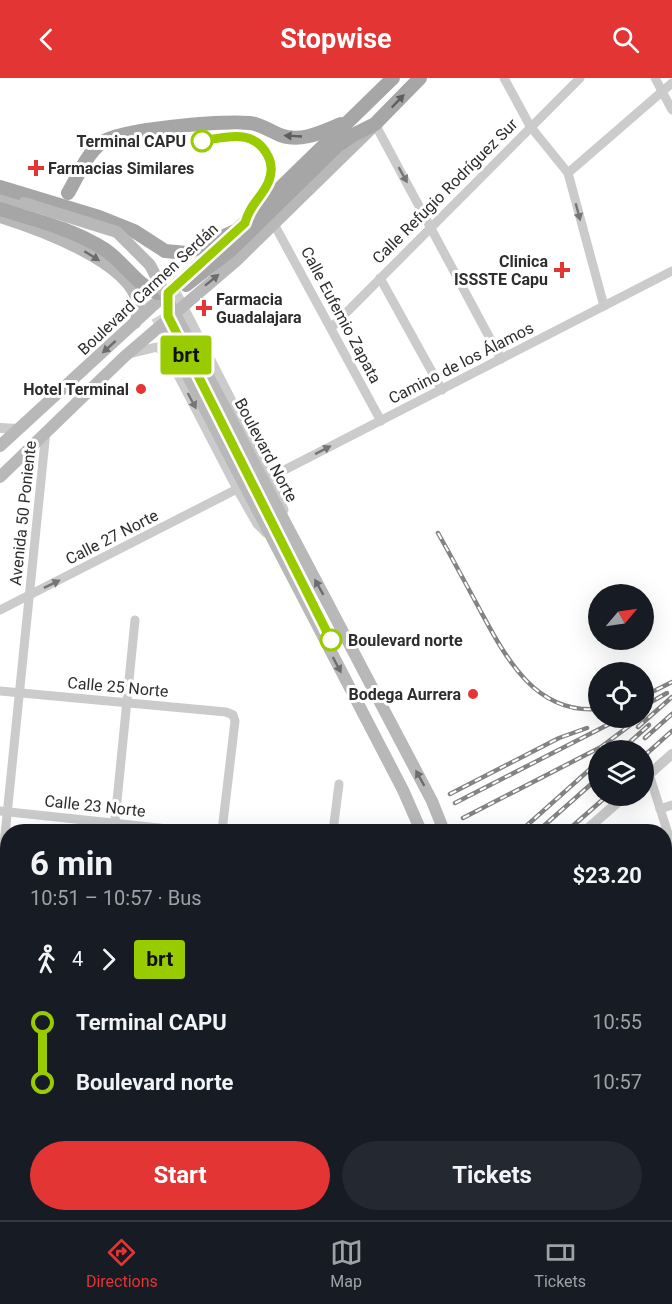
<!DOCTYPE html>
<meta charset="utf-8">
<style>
body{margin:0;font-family:Roboto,sans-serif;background:#242831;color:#f1f3f6;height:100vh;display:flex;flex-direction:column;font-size:22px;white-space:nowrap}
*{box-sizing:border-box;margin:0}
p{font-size:20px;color:#9ea1a6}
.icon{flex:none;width:33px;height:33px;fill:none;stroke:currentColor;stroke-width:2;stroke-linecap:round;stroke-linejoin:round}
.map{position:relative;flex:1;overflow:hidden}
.drawer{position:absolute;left:0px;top:746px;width:672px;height:398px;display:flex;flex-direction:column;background:#171b24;border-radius:24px 24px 0 0;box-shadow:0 6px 24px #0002}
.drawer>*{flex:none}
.badge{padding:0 12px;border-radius:4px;font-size:21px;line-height:39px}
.needle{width:39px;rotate:61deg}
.controls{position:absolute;left:588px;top:506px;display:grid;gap:12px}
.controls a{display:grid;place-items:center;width:66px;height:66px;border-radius:50%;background:#171b24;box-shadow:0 6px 24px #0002;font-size:30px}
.map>.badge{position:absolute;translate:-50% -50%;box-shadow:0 0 0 3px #fff}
.legs{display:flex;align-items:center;gap:9px;height:66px;padding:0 30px;font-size:20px}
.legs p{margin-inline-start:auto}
.summary{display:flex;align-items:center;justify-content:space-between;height:102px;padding:0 30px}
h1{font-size:33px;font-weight:700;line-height:45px}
.cta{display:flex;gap:12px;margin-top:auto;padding:12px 30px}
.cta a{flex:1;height:69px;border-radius:36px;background:#e23534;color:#fff;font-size:24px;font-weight:700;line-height:69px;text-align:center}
.cta a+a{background:#242831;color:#f1f3f6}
ul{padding:0 30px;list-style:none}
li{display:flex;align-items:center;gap:21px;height:60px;font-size:22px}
li i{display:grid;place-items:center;width:9px;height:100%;margin:0 8px;background:currentColor}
li i::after{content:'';width:15px;height:15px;margin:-8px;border:4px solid;border-radius:50%;background:#171b24}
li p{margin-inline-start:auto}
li:first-child i{background:linear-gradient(#0000 50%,currentColor 0)}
li:last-child i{background:linear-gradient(currentColor 50%,#0000 0)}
header{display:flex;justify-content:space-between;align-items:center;height:78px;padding:0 30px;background:#e23534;color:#fff;font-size:27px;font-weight:700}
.menu{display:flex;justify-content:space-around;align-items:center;height:84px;border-top:2px solid #363941;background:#171b24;font-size:16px;color:#9ea1a6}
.menu a{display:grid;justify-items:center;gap:3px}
.menu .selected{color:#e23534}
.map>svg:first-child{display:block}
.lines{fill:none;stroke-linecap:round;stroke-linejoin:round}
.secondary-tunnel{stroke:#d5d5d5;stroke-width:12;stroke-dasharray:12 6;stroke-linecap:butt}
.minor{stroke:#cbcbcb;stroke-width:9}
.tertiary{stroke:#cbcbcb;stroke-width:10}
.secondary{stroke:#b8b8b8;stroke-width:12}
.primary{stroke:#a6a6a6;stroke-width:14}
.rail-casing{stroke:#838383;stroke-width:4.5}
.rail{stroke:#fff;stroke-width:2;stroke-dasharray:7;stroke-linecap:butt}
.secondary-bridge{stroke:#b8b8b8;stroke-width:12}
.oneway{fill:#5e5e5e}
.oneway2{fill:#757575}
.oneway3{fill:#6c6c6c}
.line-1-casing{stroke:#fff;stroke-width:14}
.line-1{stroke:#9c0;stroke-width:9}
.stop-1-dot{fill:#fff;stroke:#9c0;stroke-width:3}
.poi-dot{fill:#e23534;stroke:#fff;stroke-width:2}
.labels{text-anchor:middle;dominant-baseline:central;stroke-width:6;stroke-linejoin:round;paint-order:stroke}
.stop-label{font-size:16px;font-weight:bold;fill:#2e2e2e;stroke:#fff;text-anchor:end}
.poi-label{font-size:16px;font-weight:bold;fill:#2e2e2e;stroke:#fff;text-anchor:end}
.street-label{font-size:16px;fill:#2e2e2e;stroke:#fff}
</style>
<header><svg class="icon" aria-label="back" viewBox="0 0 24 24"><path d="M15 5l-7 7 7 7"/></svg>Stopwise<svg class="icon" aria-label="search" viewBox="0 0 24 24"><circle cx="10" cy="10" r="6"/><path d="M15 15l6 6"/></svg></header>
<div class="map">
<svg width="672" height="1142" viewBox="0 0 672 1142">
<rect width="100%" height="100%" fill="#fff"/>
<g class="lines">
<polyline class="secondary-tunnel" points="148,223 164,252"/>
<g class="minor">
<polyline points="504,0 530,48 568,95 604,228"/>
<polyline points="655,0 672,32"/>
<polyline points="375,46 501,281"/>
<polyline points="568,95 672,5"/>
<polyline points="274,146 381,343"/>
<polyline points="380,200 442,312"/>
<polyline points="174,210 271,399 284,432"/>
<polyline points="332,249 580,0"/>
<polyline points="132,275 157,269 168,278 237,411 257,446 266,455"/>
<polyline points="263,403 672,193"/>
<polyline points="0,532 237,411"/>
<polyline points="0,613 226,634 233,637 235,643 222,753"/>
<polyline points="649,696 672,768"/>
<polyline points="660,731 672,727"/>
<polyline points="0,733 187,753"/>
<polyline points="114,753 135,542"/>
<polyline points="333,753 339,706"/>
<polyline points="0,806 46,353"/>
<polyline points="0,852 8,853"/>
<polyline points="664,874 672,871"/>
<polyline points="4,912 8,917"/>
<polyline points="0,972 8,972"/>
<polyline points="0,1011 8,1010"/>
<polyline points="0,1088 8,1089"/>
<polyline points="70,1142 71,1136"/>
<polyline points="135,1142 142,1136"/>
</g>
<g class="tertiary">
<polyline points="0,350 18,351"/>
<polyline points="644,701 672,676"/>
<polyline points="585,753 626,717"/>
</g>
<g class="secondary">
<polyline points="0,118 24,125"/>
<path d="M0,139C35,150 132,184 138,227C139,233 137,239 135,245"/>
<polyline points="164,252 403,712 421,753"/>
<polyline points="187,258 432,723 444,753"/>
<polyline points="0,368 231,156"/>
<polyline points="0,399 124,279 236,183 371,51"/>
<polyline points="433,1142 433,1136"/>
<polyline points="456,1142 456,1136"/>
</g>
<g class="primary">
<polyline points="0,109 99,139 134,153 165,173 187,175 237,152 393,0"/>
<path d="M68,115C78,98 86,77 101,65C120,50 223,43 250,45C260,46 270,53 280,57C301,65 322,54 341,46"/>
<path d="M0,131C35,142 73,151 104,171C123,183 137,208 158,215"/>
<polyline points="186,207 231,172 337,68 353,57 375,46 420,0"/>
</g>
<g class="rail-casing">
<g id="rail">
<path d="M438,455C452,480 466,506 480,532C506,580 535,636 598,631"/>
<polyline points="644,618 672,604"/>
<polyline points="644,628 667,615"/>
<polyline points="638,649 672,619"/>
<polyline points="645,660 672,636"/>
<polyline points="621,672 649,647"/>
<polyline points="644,678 672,653"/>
<polyline points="450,716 559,660 587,650"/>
<polyline points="455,725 623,639"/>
<polyline points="463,740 601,669 641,639"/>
<polyline points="524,750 598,684"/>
<polyline points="538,753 598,700"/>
<polyline points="567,753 608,717"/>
<polyline points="125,1142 133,1136"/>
</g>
</g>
<use href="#rail" class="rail"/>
<polyline class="secondary-bridge" points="24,125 117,154 150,187 187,258"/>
</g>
<defs><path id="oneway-solid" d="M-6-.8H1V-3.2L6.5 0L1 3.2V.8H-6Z" transform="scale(1.5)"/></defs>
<g class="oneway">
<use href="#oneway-solid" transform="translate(398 23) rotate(-46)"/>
<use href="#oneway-solid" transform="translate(293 58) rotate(-177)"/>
</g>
<g class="oneway2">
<use href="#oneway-solid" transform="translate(403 97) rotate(61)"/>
<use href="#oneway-solid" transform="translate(578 134) rotate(75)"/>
<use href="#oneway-solid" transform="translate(192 323) rotate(62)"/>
<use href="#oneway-solid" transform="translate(323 372) rotate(-27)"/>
<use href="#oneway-solid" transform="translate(52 506) rotate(-26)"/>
</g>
<g class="oneway3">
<use href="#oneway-solid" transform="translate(92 178) rotate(32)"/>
<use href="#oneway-solid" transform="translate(212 202) rotate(-39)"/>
<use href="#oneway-solid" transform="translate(109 269) rotate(138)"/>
<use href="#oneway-solid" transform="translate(319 509) rotate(-119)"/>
<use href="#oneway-solid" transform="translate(337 587) rotate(62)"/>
<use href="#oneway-solid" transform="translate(420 700) rotate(-119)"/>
</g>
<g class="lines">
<g class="line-1-casing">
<path id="line-1" d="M202,63C227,59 254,50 268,78C272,86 272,96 268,105C261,120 249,128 245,145L168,215V238L331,562"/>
</g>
<use href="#line-1" class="line-1"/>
</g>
<g class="stop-1-dot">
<circle cx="202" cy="63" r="10"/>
<circle cx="331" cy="562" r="10"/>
</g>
<g class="poi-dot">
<path d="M33 81h6v6h6v6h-6v6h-6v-6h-6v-6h6z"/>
<path d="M559 183h6v6h6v6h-6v6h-6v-6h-6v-6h6z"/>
<path d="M201 221h6v6h6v6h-6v6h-6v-6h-6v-6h6z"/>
<circle cx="141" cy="311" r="6"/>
<circle cx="473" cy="616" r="6"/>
</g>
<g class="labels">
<g class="stop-label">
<text x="186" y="63">Terminal CAPU</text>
<text x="348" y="562" text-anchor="start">Boulevard norte</text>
</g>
<g class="poi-label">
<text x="48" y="90" text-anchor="start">Farmacias Similares</text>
<text x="548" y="183">Clinica<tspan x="548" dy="18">ISSSTE Capu</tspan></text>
<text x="216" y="221" text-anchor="start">Farmacia<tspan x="216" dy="18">Guadalajara</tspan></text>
<text x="129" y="311">Hotel Terminal</text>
<text x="461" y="616">Bodega Aurrera</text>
</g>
<g class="street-label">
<text transform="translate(445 113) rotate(-45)">Calle Refugio Rodríguez Sur</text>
<text transform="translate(148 211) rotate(-43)">Boulevard Carmen Serdán</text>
<text transform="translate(341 237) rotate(62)">Calle Eufemio Zapata</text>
<text transform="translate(461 285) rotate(-27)">Camino de los Álamos</text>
<text transform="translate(266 372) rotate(62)">Boulevard Norte</text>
<text transform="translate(23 435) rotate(-84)">Avenida 50 Poniente</text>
<text transform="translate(112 459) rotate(-27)">Calle 27 Norte</text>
<text transform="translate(118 609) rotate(5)">Calle 25 Norte</text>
<text transform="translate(95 728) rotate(6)">Calle 23 Norte</text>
</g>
</g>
</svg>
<div class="controls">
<a><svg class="needle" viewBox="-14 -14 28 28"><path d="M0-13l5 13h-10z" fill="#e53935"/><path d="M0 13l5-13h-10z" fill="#9ea1a6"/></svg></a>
<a><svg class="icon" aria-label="locate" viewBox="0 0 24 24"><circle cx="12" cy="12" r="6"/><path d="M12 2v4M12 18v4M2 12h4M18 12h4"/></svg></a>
<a><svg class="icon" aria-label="layers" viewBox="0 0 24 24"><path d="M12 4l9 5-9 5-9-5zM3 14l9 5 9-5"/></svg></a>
</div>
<b class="badge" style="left:186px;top:277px;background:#9c0;color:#111">brt</b>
<section class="drawer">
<div class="summary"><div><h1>6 min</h1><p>10:51 – 10:57 · Bus</p></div><b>$23.20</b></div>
<div class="legs"><svg class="icon" aria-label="walk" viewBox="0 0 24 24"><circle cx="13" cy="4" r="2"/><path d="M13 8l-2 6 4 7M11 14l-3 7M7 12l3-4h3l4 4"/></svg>4<svg class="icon" aria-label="forward" viewBox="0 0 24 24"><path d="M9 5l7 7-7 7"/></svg><b class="badge" style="background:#9c0;color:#111">brt</b></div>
<ul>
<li><i style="color:#9c0"></i><b>Terminal CAPU</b><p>10:55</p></li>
<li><i style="color:#9c0"></i><b>Boulevard norte</b><p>10:57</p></li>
</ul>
<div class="cta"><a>Start</a><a>Tickets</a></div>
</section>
</div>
<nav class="menu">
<a class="selected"><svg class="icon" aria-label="directions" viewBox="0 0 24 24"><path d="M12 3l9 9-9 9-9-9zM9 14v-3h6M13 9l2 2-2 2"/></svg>Directions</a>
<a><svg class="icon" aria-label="map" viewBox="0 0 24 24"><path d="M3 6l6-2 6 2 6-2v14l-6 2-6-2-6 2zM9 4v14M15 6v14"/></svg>Map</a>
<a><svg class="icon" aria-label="tickets" viewBox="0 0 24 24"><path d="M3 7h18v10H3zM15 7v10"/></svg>Tickets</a>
</nav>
